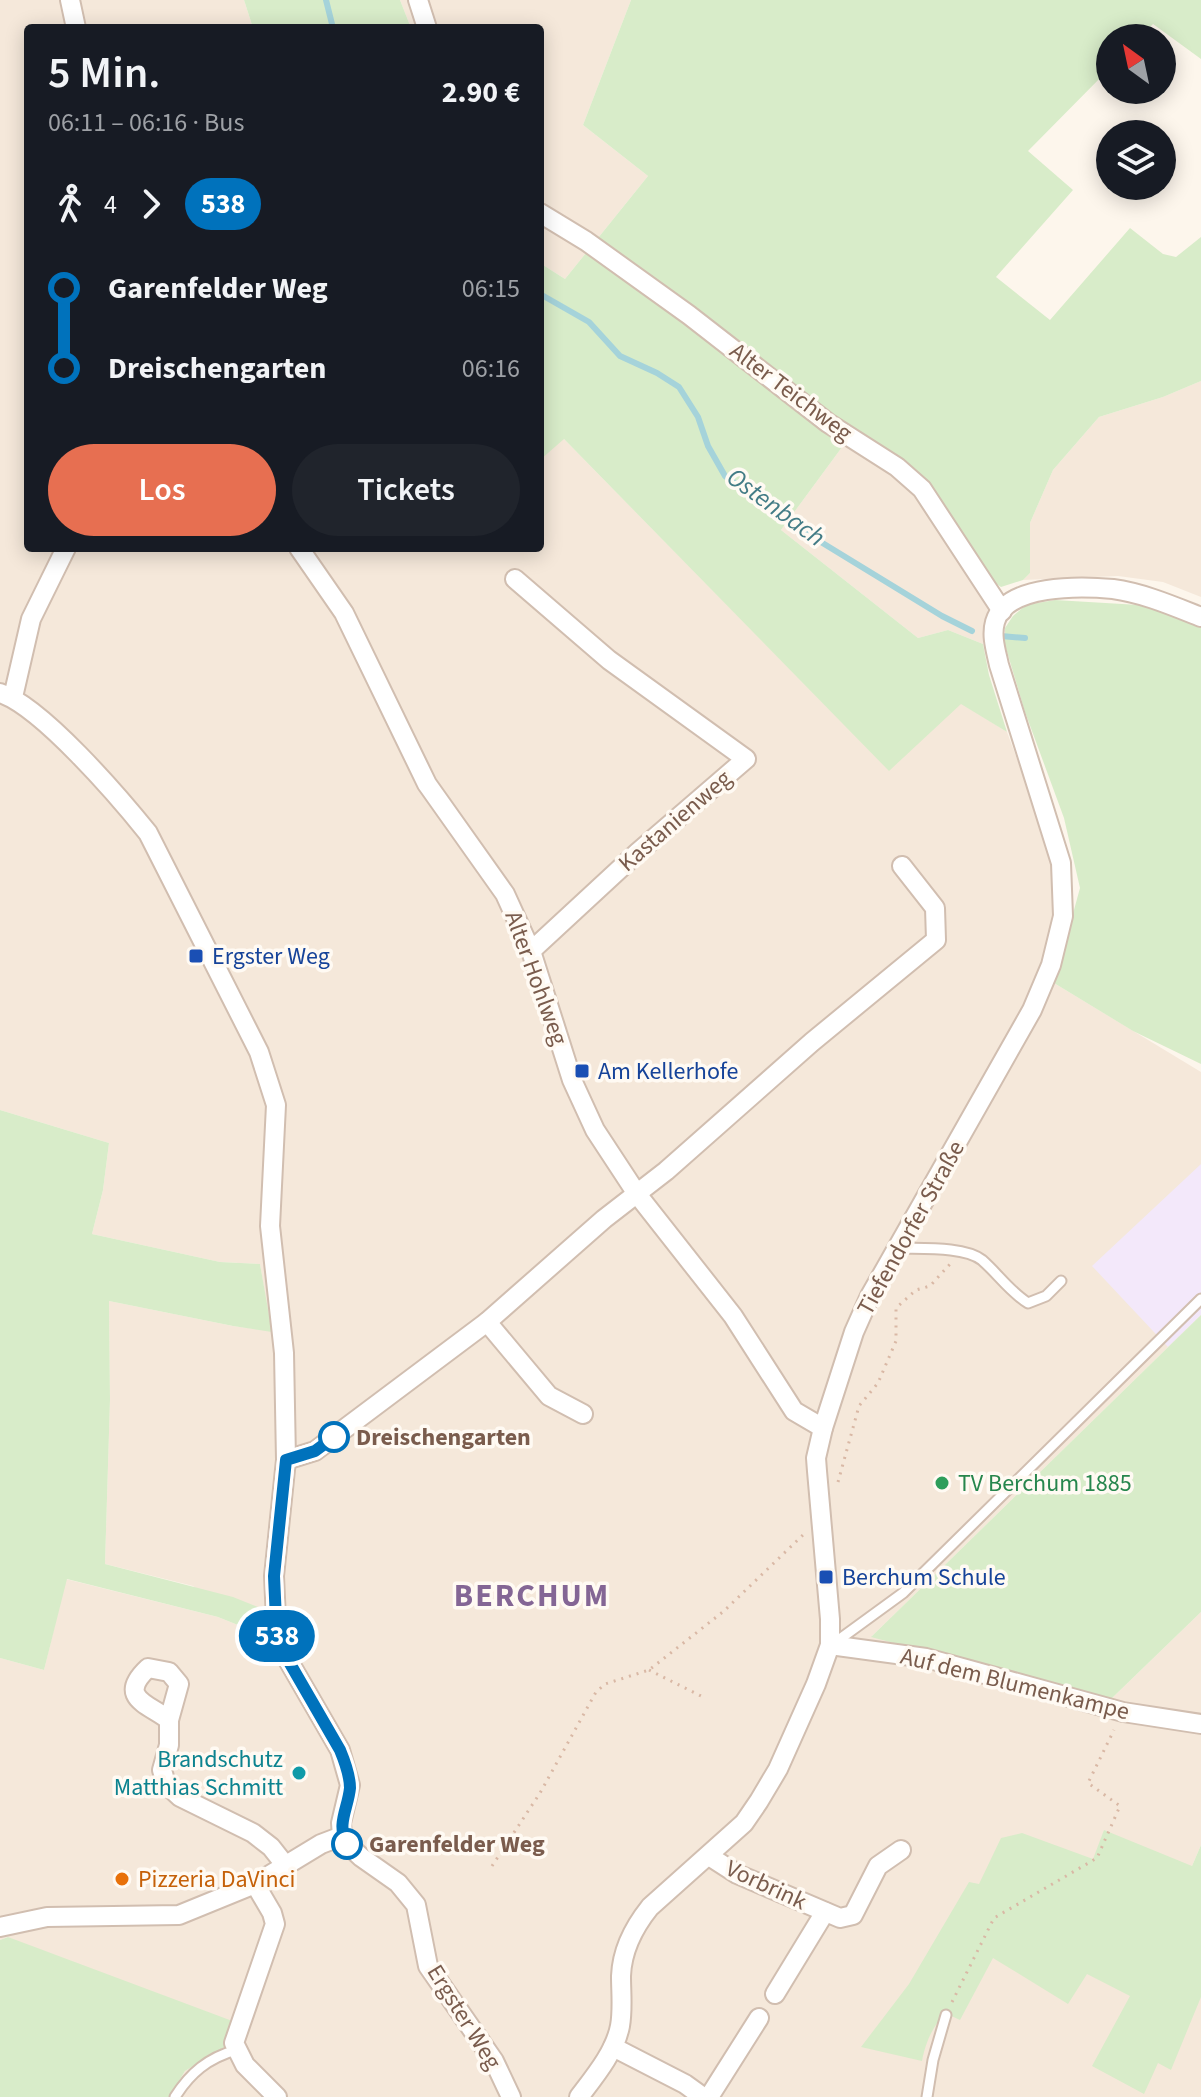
<!DOCTYPE html>
<html lang="de">
<meta charset="utf-8">
<style>
body{margin:0;font-family:"Source Sans 3",sans-serif;background:#20242c;color:#f1f3f6;height:100vh;display:flex;flex-direction:column;font-size:30px;white-space:nowrap}
*{box-sizing:border-box;margin:0}
p{font-size:26px;color:#9ea1a6}
.icon{flex:none;width:44px;height:44px;fill:none;stroke:currentColor;stroke-width:2;stroke-linecap:round;stroke-linejoin:round}
.map{position:relative;flex:1;overflow:hidden}
.sheet{position:absolute;left:24px;top:24px;width:520px;height:528px;display:flex;flex-direction:column;background:#171b24;border-radius:8px;box-shadow:0 4px 20px #0003}
.sheet>*{flex:none}
.badge{padding:0 16px;border-radius:26px;font-size:28px;line-height:52px}
.needle{width:52px;rotate:327deg}
.controls{position:absolute;left:1096px;top:24px;display:grid;gap:16px}
.controls a{display:grid;place-items:center;width:80px;height:80px;border-radius:50%;background:#171b24;box-shadow:0 4px 20px #0003;font-size:40px}
.map>.badge{position:absolute;translate:-50% -50%;box-shadow:0 0 0 4px #fff}
.legs{display:flex;align-items:center;gap:12px;height:88px;padding:0 24px;font-size:26px}
.legs p{margin-inline-start:auto}
.headline{display:flex;align-items:center;justify-content:space-between;height:136px;padding:0 24px}
h1{font-size:44px;font-weight:600;line-height:60px}
.cta{display:flex;gap:16px;margin-top:auto;padding:16px 24px}
.cta a{flex:1;height:92px;border-radius:48px;background:#e76f51;color:#fff;font-size:32px;font-weight:600;line-height:92px;text-align:center}
.cta a+a{background:#20242c;color:#f1f3f6}
ul{padding:0 24px;list-style:none}
li{display:flex;align-items:center;gap:28px;height:80px;font-size:30px}
li i{display:grid;place-items:center;width:12px;height:100%;margin:0 10px;background:currentColor}
li i::after{content:'';width:20px;height:20px;margin:-10px;border:6px solid;border-radius:50%;background:#171b24}
li p{margin-inline-start:auto}
li:first-child i{background:linear-gradient(#0000 50%,currentColor 0)}
li:last-child i{background:linear-gradient(currentColor 50%,#0000 0)}
.map>svg:first-child{display:block}
.residential{fill:#f5e8da}
.education{fill:#f3e8fa}
.green{fill:#d8ecc9}
.lines{fill:none;stroke-linecap:round;stroke-linejoin:round}
.stream{stroke:#a5d3da;stroke-width:6}
.service-casing{stroke:#d1beb0;stroke-width:13}
.minor-casing{stroke:#d1beb0;stroke-width:22}
.path{stroke:#d9b8a5;stroke-width:3;stroke-dasharray:2 6;stroke-linecap:butt}
.service{stroke:#fff;stroke-width:9}
.minor{stroke:#fff;stroke-width:18}
.line-1-casing{stroke:#fff;stroke-width:18}
.line-1{stroke:#0072bc;stroke-width:12}
.transit-dot{fill:#1a4fb4;stroke:#fffaf3;stroke-width:3}
.stop-1-dot{fill:#fff;stroke:#0072bc;stroke-width:4}
.leisure-dot{fill:#2e9e5b;stroke:#fffaf3;stroke-width:3}
.culture-dot{fill:#0f9aa8;stroke:#fffaf3;stroke-width:3}
.food-dot{fill:#e8710a;stroke:#fffaf3;stroke-width:3}
.labels{text-anchor:middle;dominant-baseline:central;stroke-width:7;stroke-linejoin:round;paint-order:stroke}
.street-label{font-size:24px;fill:#7a5c4d;stroke:#fffaf3}
.transit-label{font-size:24px;fill:#164399;stroke:#fffaf3;text-anchor:start}
.stop-label{font-size:24px;font-weight:bold;fill:#7a5c4d;stroke:#fffaf3;text-anchor:start}
.leisure-label{font-size:24px;fill:#27864d;stroke:#fffaf3;text-anchor:start}
.culture-label{font-size:24px;fill:#0d838f;stroke:#fffaf3;text-anchor:end}
.food-label{font-size:24px;fill:#c56008;stroke:#fffaf3;text-anchor:start}
.water-label{font-size:26px;font-style:italic;fill:#437c86;stroke:#fffaf3}
.district-label{font-size:32px;font-weight:bold;letter-spacing:2px;fill:#846695;stroke:#fffaf3}
</style>
<div class="map">
<svg width="1201" height="2097" viewBox="0 0 1201 2097">
<rect width="100%" height="100%" fill="#fdf6ec"/>
<g class="residential">
<polygon points="0,0 244,0 253,28 28,28 28,548 540,548 540,460 563,438 889,770 961,703 1007,732 1047,840 1055,890 1046,965 1054,983 1201,1072 1201,1315 872,1636 1110,1700 1201,1612 1201,1845 1192,1866 1201,1907 1201,2097 169,2097 185,2071 224,2047 8,1937 0,1940 0,1658 44,1670 66,1579 218,1617 238,1625 261,1638 193,1586 105,1564 110,1400 109,1301 233,1326 271,1331 260,1264 220,1262 92,1234 103,1190 109,1143 0,1110"/>
<polygon points="400,0 631,0 583,125 648,176 565,279 540,263 540,28 411,28"/>
<polygon points="1201,381 1201,597 1163,582 1118,576 1023,580 1030,573 1030,523 1053,470 1099,417 1163,397"/>
<polygon points="848,439 920,498 989,606 983,630 983,644 948,630 918,638 781,530"/>
</g>
<polygon class="education" points="1201,1164 1201,1315 1168,1347 1092,1266"/>
<g class="green">
<polygon points="244,0 400,0 411,28 253,28"/>
<polygon points="631,0 1201,0 1201,59 1153,24 1139,38 1110,38 1110,68 1028,151 1073,190 996,277 1050,320 1130,228 1163,254 1176,257 1201,237 1201,381 1163,397 1099,417 1053,470 1030,523 1030,573 1023,580 1001,587 988,578 919,477 848,439 781,530 918,638 948,630 983,644 989,675 1007,732 961,704 889,771 564,439 540,460 540,263 565,279 648,176 583,125"/>
<polygon points="1055,600 1139,605 1201,623 1201,1064 1133,1031 1054,983 1080,888 1064,818 1025,712 1005,645 1005,628 1013,616 1026,605"/>
<polygon points="0,1110 109,1143 103,1190 92,1234 220,1262 260,1264 272,1332 233,1326 109,1301 110,1400 105,1564 233,1597 263,1609 262,1639 238,1625 218,1617 67,1579 44,1670 0,1658"/>
<polygon points="1201,1315 1201,1612 1110,1700 871,1637"/>
<path d="M1104,1830L1192,1866L1201,1845V1997L1171,2070L1158,2063L1144,2094L1092,2066L1130,1996L1087,1974L1068,2004L993,1958L960,2020L945,2013C932,2028 926,2041 922,2061L861,2047L909,1984L969,1882L979,1884L1001,1838L1022,1833L1093,1859Z"/>
<polygon points="8,1937 235,2022 224,2047 185,2071 169,2097 0,2097 0,1940"/>
</g>
<g class="lines">
<g class="stream">
<polyline points="326,0 333,28"/>
<polyline points="540,294 589,322 620,356 657,373 679,387 698,417 708,446 725,476 798,528 942,616 972,631"/>
<polyline points="1001,636 1025,638"/>
</g>
<g class="service-casing">
<g id="service">
<path d="M897,1248C920,1249 964,1246 982,1260C998,1274 1010,1292 1028,1303L1046,1296L1061,1281"/>
<polyline points="833,1644 903,1593 1201,1299"/>
<path d="M175,2097C190,2073 208,2058 236,2050"/>
<polyline points="927,2097 933,2060 946,2015"/>
</g>
</g>
<g class="minor-casing">
<g id="minor">
<polyline points="70,0 76,28"/>
<polyline points="418,0 427,28"/>
<polyline points="540,213 586,241 689,315 828,423 897,467 922,489 1002,611"/>
<polyline points="299,548 344,613 427,784 505,894 531,951 572,1080 595,1130 637,1194 733,1316 794,1411 823,1428"/>
<polyline points="515,579 609,660 746,759 637,853 531,951"/>
<path d="M0,693C41,706 119,797 148,833L259,1052L276,1105L270,1226L284,1353L286,1460L274,1576L277,1641L340,1750L350,1785L341,1823L342,1836L347,1844L361,1857L398,1883L416,1905L428,1966L494,2061L511,2097"/>
<polyline points="13,697 31,619 66,548"/>
<polyline points="487,1322 549,1396 583,1414"/>
<polyline points="286,1460 315,1451 487,1322 604,1219 666,1171 812,1042 936,940 935,908 902,866"/>
<polyline points="830,1645 926,1658 1123,1712 1201,1724"/>
<path d="M169,1720C149,1704 116,1698 148,1668L169,1672L179,1684L169,1720V1745L162,1770L166,1784L180,1797L253,1833L271,1847L286,1866"/>
<polyline points="709,1856 737,1874 840,1918 853,1915 878,1866 901,1850"/>
<polyline points="255,1884 272,1913 275,1924 234,2043 245,2065 277,2097"/>
<polyline points="0,1927 47,1917 179,1915 255,1884 321,1844 342,1836"/>
<polyline points="775,1994 825,1912"/>
<polyline points="613,2047 685,2084 703,2097"/>
<path d="M579,2097C595,2076 615,2052 620,2026C623,2009 621,1993 621,1976C622,1949 634,1927 650,1907L744,1823L759,1801L778,1769L816,1684L830,1645V1619L817,1471L816,1458L823,1428L854,1332L870,1296L1032,1010L1051,965L1063,916L1061,863L999,665C996,651 991,636 995,622C1006,584 1081,586 1113,589C1143,593 1173,606 1201,617"/>
<polyline points="709,2097 759,2018"/>
</g>
</g>
<g class="path">
<polyline points="838,1482 859,1406 878,1383 896,1341 896,1308 916,1290 930,1286 951,1263"/>
<polyline points="649,1670 701,1696"/>
<polyline points="492,1866 540,1793 596,1692 605,1684 649,1670 724,1611 804,1534"/>
<polyline points="952,2002 994,1918 1097,1858 1120,1806 1088,1783 1114,1730"/>
</g>
<use href="#service" class="service"/>
<use href="#minor" class="minor"/>
</g>
<g class="lines">
<g class="line-1-casing">
<path id="line-1" d="M334,1437L315,1451L286,1460L274,1576L277,1641L340,1750C345,1762 350,1775 350,1788C348,1809 336,1824 347,1844"/>
</g>
<use href="#line-1" class="line-1"/>
</g>
<g class="transit-dot">
<rect x="188" y="948" width="16" height="16" rx="4"/>
<rect x="574" y="1063" width="16" height="16" rx="4"/>
<rect x="818" y="1569" width="16" height="16" rx="4"/>
</g>
<g class="stop-1-dot">
<circle cx="334" cy="1437" r="14"/>
<circle cx="347" cy="1844" r="14"/>
</g>
<circle class="leisure-dot" cx="942" cy="1483" r="8"/>
<circle class="culture-dot" cx="299" cy="1773" r="8"/>
<circle class="food-dot" cx="122" cy="1879" r="8"/>
<g class="labels">
<g class="street-label">
<text transform="translate(791 392) rotate(37)">Alter Teichweg</text>
<text transform="translate(675 821) rotate(-41)">Kastanienweg</text>
<text transform="translate(536 978) rotate(70)">Alter Hohlweg</text>
<text transform="translate(911 1228) rotate(-61)">Tiefendorfer Straße</text>
<text transform="translate(1015 1684) rotate(14)">Auf dem Blumenkampe</text>
<text transform="translate(766 1885) rotate(25)">Vorbrink</text>
<text transform="translate(464 2017) rotate(58)">Ergster Weg</text>
</g>
<g class="transit-label">
<text x="212" y="956">Ergster Weg</text>
<text x="598" y="1071">Am Kellerhofe</text>
<text x="842" y="1577">Berchum Schule</text>
</g>
<g class="stop-label">
<text x="356" y="1437">Dreischengarten</text>
<text x="369" y="1844">Garenfelder Weg</text>
</g>
<g class="leisure-label">
<text x="958" y="1483">TV Berchum 1885</text>
</g>
<g class="culture-label">
<text x="283" y="1759">Brandschutz<tspan x="283" dy="28">Matthias Schmitt</tspan></text>
</g>
<g class="food-label">
<text x="138" y="1879">Pizzeria DaVinci</text>
</g>
<g class="water-label">
<text transform="translate(776 507) rotate(36)">Ostenbach</text>
</g>
<g class="district-label">
<text x="532" y="1596">BERCHUM</text>
</g>
</g>
</svg>
<div class="controls">
<a><svg class="needle" viewBox="-14 -14 28 28"><path d="M0-13l5 13h-10z" fill="#e53935"/><path d="M0 13l5-13h-10z" fill="#9ea1a6"/></svg></a>
<a><svg class="icon" aria-label="layers" viewBox="0 0 24 24"><path d="M12 4l9 5-9 5-9-5zM3 14l9 5 9-5"/></svg></a>
</div>
<b class="badge" style="left:277px;top:1636px;background:#0072bc;color:#fff">538</b>
<section class="sheet">
<div class="headline"><div><h1>5 Min.</h1><p>06:11 – 06:16 · Bus</p></div><b>2.90 €</b></div>
<div class="legs"><svg class="icon" aria-label="walk" viewBox="0 0 24 24"><circle cx="13" cy="4" r="2"/><path d="M13 8l-2 6 4 7M11 14l-3 7M7 12l3-4h3l4 4"/></svg>4<svg class="icon" aria-label="forward" viewBox="0 0 24 24"><path d="M9 5l7 7-7 7"/></svg><b class="badge" style="background:#0072bc;color:#fff">538</b></div>
<ul>
<li><i style="color:#0072bc"></i><b>Garenfelder Weg</b><p>06:15</p></li>
<li><i style="color:#0072bc"></i><b>Dreischengarten</b><p>06:16</p></li>
</ul>
<div class="cta"><a>Los</a><a>Tickets</a></div>
</section>
</div>
